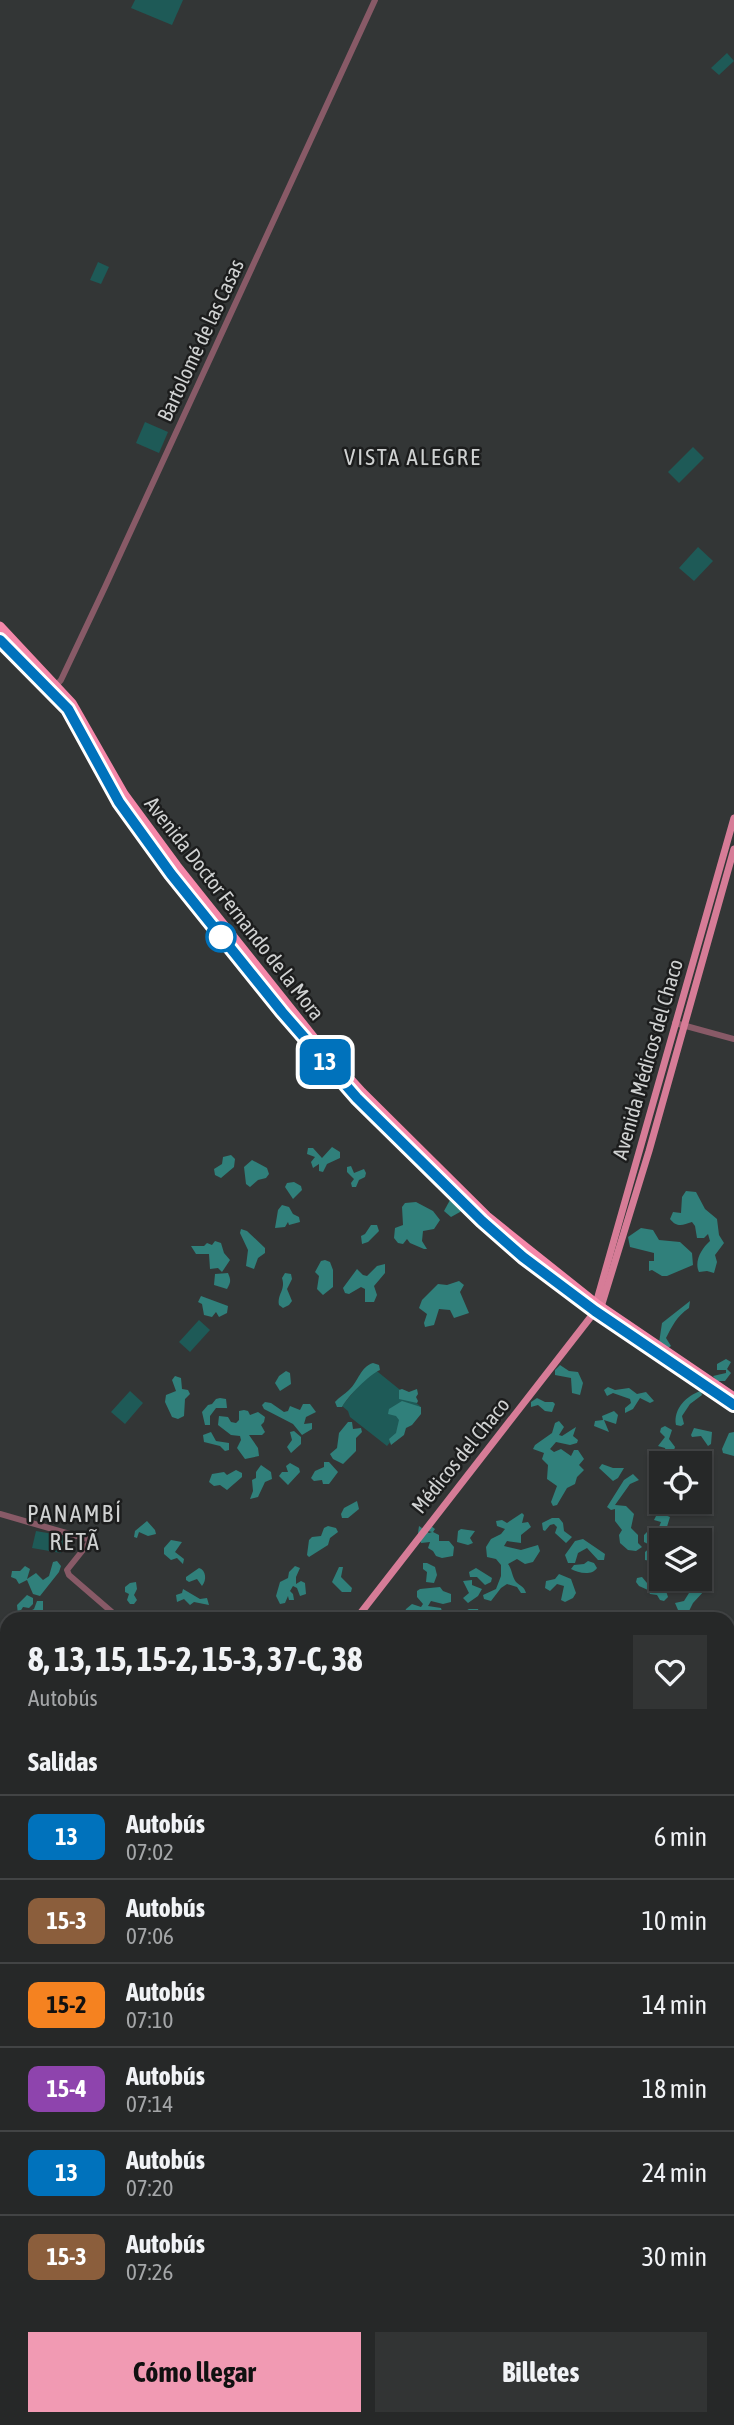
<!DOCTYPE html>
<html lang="es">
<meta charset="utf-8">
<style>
body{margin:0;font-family:"Asap Condensed",sans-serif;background:#323434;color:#f1f3f6;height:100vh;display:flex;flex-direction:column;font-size:26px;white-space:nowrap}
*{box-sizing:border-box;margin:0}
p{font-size:23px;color:#a4a6a8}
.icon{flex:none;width:38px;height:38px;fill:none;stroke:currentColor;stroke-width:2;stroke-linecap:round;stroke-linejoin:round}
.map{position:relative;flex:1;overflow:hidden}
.drawer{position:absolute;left:0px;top:1612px;width:735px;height:814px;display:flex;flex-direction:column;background:#262828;border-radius:21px 21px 0 0;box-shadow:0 2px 5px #0004,0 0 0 2px #424445}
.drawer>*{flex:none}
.badge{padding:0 14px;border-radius:10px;font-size:24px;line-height:46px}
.buttons{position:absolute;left:649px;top:1451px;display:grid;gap:14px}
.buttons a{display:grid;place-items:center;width:63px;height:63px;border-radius:0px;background:#262828;box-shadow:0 2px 5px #0004,0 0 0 2px #424445;font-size:35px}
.map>.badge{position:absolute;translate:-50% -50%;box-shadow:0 0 0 4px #fff}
h2{padding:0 28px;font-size:26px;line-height:63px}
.round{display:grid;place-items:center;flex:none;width:74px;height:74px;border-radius:0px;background:#323434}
.head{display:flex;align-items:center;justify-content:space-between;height:119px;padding:0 28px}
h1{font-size:33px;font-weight:700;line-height:52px}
.primary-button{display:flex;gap:14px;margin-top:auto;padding:14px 28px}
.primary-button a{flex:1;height:80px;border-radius:0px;background:#f19ab3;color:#111;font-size:28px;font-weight:700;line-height:80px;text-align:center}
.primary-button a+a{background:#323434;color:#f1f3f6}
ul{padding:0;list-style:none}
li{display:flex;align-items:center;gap:21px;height:84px;padding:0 28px;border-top:2px solid #424445}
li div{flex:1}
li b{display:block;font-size:26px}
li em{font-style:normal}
li .badge{min-width:77px;font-weight:700;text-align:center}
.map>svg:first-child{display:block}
.green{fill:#1e5a57}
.forest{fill:#30807b}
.water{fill:#388782}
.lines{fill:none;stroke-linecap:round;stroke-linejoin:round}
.minor{stroke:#885a67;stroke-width:6}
.major{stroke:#d67c97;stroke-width:7}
.highway{stroke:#f588aa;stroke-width:9}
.line-casing{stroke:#fff;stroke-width:16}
.line{stroke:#0072bc;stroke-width:10}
.stop-dot{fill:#fff;stroke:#0072bc;stroke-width:3.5}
.labels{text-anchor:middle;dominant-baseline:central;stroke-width:5;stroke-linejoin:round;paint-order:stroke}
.street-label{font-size:21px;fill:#d0d2d2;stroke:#1c1d1d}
.neighbourhood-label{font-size:23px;letter-spacing:2px;fill:#d0d2d2;stroke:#1c1d1d}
.quarter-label{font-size:24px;letter-spacing:2px;fill:#d0d2d2;stroke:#1c1d1d}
</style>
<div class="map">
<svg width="734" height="2425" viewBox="0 0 734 2425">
<rect width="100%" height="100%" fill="#333636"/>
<g class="green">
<polygon points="135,0 183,0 172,25 131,8"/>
<polygon points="727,53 734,61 719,75 711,68"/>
<polygon points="98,262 109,267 101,284 90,280"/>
<polygon points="145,422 168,432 159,453 136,443"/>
<polygon points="693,447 704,458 679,483 668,472"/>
<polygon points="698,547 713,561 694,581 679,568"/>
<polygon points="199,1320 210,1330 190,1352 179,1342"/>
<polygon points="373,1368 420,1406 387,1446 350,1417 348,1411 342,1406"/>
<polygon points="130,1391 143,1403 125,1424 111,1412"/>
<polygon points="36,1531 65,1536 61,1553 32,1548"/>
</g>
<g class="forest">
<polygon points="332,1147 340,1152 340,1158 327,1164 323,1172 319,1171 319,1164 313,1168 311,1162 315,1157 307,1154 308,1148 313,1148 322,1158"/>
<polygon points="231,1155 235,1159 234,1167 221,1178 215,1175 214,1169 222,1164 223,1157"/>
<polygon points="252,1160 267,1168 269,1174 266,1178 258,1180 250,1187 246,1184 244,1167"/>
<polygon points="351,1166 354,1173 364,1169 366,1173 365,1177 359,1180 356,1187 352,1187 351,1183 354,1179 347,1172 347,1167"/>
<polygon points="294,1182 301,1186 302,1190 293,1199 285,1187 287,1183"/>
<path d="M686,1191L696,1192L705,1209L717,1219L719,1235L724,1243L715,1255L717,1262L714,1273L707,1271L699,1272C694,1262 701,1249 710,1241L708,1234L704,1238H697L695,1226L692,1222C683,1225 677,1228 670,1219L673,1212L681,1213L682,1197Z"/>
<polygon points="450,1200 460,1203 463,1209 460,1212 451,1217 444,1211"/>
<polygon points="416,1202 433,1211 440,1220 434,1229 423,1231 422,1241 427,1249 424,1249 410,1243 407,1239 403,1244 398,1243 394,1238 395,1228 403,1225 402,1207 405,1203"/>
<polygon points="282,1205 289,1207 293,1214 299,1217 300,1222 289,1225 288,1222 285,1227 275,1228 278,1210"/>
<polygon points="371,1225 377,1225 379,1231 368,1242 362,1244 361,1236 365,1234"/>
<polygon points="641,1228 653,1230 659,1240 680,1242 692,1253 693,1265 667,1276 662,1276 652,1270 649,1271 649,1261 654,1261 654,1253 630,1247 628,1237"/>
<polygon points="241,1229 247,1231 265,1248 265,1253 258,1258 254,1269 246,1266 248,1250 240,1233"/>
<polygon points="215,1241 221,1243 224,1253 230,1260 222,1272 218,1268 210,1269 209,1254 196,1254 191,1246 204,1246 207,1243 212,1245"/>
<polygon points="325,1260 330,1262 333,1270 333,1287 323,1295 317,1289 319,1276 315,1272 321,1261"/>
<polygon points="385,1264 385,1273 374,1286 377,1295 374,1302 365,1302 365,1289 361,1287 349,1294 345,1293 343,1288 357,1269 363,1275 367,1276 377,1266"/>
<path d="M228,1273C231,1280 231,1282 227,1289L214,1285L215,1274Z"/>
<path d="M285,1273L291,1274L292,1279L287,1289L292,1301L289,1305L283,1308L279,1305C277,1294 286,1290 282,1278Z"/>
<polygon points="459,1281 464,1285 460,1292 469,1313 454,1318 450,1310 439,1309 434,1325 425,1327 424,1323 427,1314 419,1308 422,1300 438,1284 447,1285"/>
<polygon points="201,1296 228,1306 227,1313 219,1317 216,1312 212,1317 204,1315 202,1304 198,1302"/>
<path d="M690,1301L689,1308C676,1317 673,1325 666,1338L671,1346L668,1348L659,1343L662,1323Z"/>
<polygon points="726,1359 731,1362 727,1369 731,1373 725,1381 717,1381 713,1376 726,1373 726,1370 717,1370 717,1364"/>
<path d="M373,1363L379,1365L380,1370C369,1375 348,1396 342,1407H337L335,1402C339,1397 344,1395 349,1390C359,1381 360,1367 373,1363Z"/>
<polygon points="560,1365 569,1371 578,1372 583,1383 580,1395 572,1393 571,1378 555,1375 555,1370"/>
<polygon points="286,1371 290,1373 291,1384 280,1391 275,1383 279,1376"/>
<polygon points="175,1376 181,1378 182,1389 188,1390 190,1394 185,1399 184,1416 178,1419 172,1417 165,1402 166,1395 176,1391 172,1380"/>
<polygon points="608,1387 615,1390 629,1388 637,1394 646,1392 654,1401 650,1403 640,1398 633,1409 625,1413 625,1408 631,1403 630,1399 613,1393 607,1396 604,1390"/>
<polygon points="402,1389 409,1392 417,1389 418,1394 416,1397 418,1401 417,1403 399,1399 399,1390"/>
<path d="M701,1391L702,1395L690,1404L682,1416L684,1424L681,1426L676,1425C673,1409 687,1395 701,1391Z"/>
<polygon points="220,1398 226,1399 227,1408 216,1408 210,1416 210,1425 205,1425 202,1412 208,1405 212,1404 216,1399"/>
<polygon points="537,1398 545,1402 553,1402 555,1404 552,1412 545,1411 538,1405 531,1407 531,1402"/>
<polygon points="402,1401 421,1407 421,1414 412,1425 406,1428 404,1435 391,1445 389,1439 396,1433 399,1420 396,1416 388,1414 389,1409"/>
<polygon points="265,1402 271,1403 284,1412 288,1411 290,1406 300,1410 303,1404 310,1404 316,1412 306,1417 304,1424 312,1423 312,1429 302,1435 293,1424 264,1409 262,1405"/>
<polygon points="244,1410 248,1411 250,1415 258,1412 265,1417 264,1422 261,1425 265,1432 262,1435 249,1435 258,1448 259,1456 245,1459 237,1448 241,1440 240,1436 231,1435 218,1425 219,1416 228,1417 231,1422 236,1423 239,1420 239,1411"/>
<polygon points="614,1411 618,1415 616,1424 604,1420 609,1432 594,1426 595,1421 603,1420 602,1416"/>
<polygon points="559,1421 564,1427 559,1435 562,1436 576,1427 573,1436 578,1440 577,1443 570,1445 556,1442 550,1449 554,1452 561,1449 571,1456 574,1450 578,1450 584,1459 579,1465 584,1470 577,1477 575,1484 567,1488 557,1505 553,1506 551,1502 557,1486 547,1479 548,1465 542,1459 544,1453 533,1449 535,1445 552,1433 555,1423"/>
<polygon points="348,1422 352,1422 353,1429 361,1428 362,1432 356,1438 356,1451 343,1464 333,1459 330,1454 337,1448 339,1433"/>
<polygon points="665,1426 672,1430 669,1439 675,1447 673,1453 667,1454 665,1448 658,1446 665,1437 660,1432 661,1428"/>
<polygon points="694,1428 712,1432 711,1444 708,1446 701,1436 692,1437 691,1435"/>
<polygon points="294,1431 301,1437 301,1444 291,1453 287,1447 292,1440 290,1432"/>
<polygon points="211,1432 216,1441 229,1443 229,1450 225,1451 220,1446 204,1442 203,1435"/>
<polygon points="734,1432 734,1456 723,1453 722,1449 729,1433"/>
<polygon points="324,1462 329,1462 338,1472 329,1484 323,1484 322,1480 314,1481 311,1478 315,1471 324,1467"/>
<polygon points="290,1463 299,1468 300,1472 288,1485 279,1476 282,1472 288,1472 286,1466"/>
<polygon points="602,1464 613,1468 624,1468 618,1478 613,1481 599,1468"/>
<polygon points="261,1465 271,1472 272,1479 265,1482 258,1497 250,1499 253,1491 252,1480 256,1478 256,1472"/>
<polygon points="236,1470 242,1473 242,1477 227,1490 220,1485 214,1486 209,1482 212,1474 224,1472 227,1475"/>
<polygon points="633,1474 639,1480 630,1484 615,1505 626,1506 634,1514 631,1528 638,1535 638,1543 642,1547 636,1551 628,1550 620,1543 619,1535 622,1530 615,1521 615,1509 611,1510 607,1507 624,1480"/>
<polygon points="357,1501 359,1509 348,1518 342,1518 341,1514 344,1508"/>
<polygon points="658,1512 670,1517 666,1530 662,1530 659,1527 661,1522 654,1520"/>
<path d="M522,1513L524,1515L522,1523L528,1522L531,1527L521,1535V1543L507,1541L504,1546L521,1550L538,1545L540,1551L533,1562L525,1564L517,1559L508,1564C512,1569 512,1577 516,1582C521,1587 524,1586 526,1593H521L517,1587L507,1584L501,1588L491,1601L484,1599L483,1595L496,1589L501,1576V1565L496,1559L487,1557L486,1547L491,1539L501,1534L505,1529L497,1526L496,1521L502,1520L507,1523Z"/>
<polygon points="552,1518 559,1518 563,1523 564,1531 572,1537 566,1543 555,1533 557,1527 554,1524 550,1525 545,1531 543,1530 542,1523"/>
<polygon points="147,1521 155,1530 156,1534 148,1536 139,1532 137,1538 134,1537 135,1531"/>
<polygon points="328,1526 336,1528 338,1532 330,1538 328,1545 309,1557 307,1555 309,1540 312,1537 321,1536 324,1528"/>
<polygon points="419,1526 429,1533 432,1532 428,1531 431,1526 435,1529 433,1532 439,1535 439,1541 449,1541 454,1547 453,1556 442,1558 436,1556 433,1551 428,1548 430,1542 421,1543 418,1533"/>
<polygon points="461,1529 475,1531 470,1538 473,1543 468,1545 457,1542 458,1531"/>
<polygon points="647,1532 655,1539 666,1540 662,1540 661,1561 656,1560 656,1551 650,1554 651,1561 645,1560 645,1552 652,1546 644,1542 644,1535"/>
<polygon points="583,1539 605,1554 604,1560 598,1560 587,1548 578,1553 575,1563 568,1563 565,1555 575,1541"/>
<polygon points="171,1540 182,1542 175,1552 184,1559 183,1564 177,1558 171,1560 164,1554 164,1548"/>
<polygon points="57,1561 61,1566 59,1572 40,1596 33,1594 27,1580 19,1584 16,1579 11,1577 12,1571 20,1571 25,1566 30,1569 27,1579 36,1573 43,1580 49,1576 53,1562"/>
<path d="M588,1561L594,1563L597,1568C592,1576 578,1573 571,1569L574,1565L584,1564Z"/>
<polygon points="423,1563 427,1563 435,1567 437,1575 434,1583 426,1582 427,1572 423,1569"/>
<polygon points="295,1566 300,1568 296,1577 296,1584 301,1581 305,1583 306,1594 300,1596 297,1588 293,1586 290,1591 293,1594 294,1600 289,1600 288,1596 285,1603 280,1604 276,1596 280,1582 288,1578 289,1572"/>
<polygon points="339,1567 343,1567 341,1577 352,1588 351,1592 342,1592 332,1582"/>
<path d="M199,1568C206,1570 207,1580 202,1586L197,1579L189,1582L186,1580V1577Z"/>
<polygon points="476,1568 492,1578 491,1582 485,1585 477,1577 470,1577 469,1572"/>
<polygon points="559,1574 571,1579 576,1593 573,1598 565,1602 561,1600 564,1586 557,1584 550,1591 545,1588 546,1581 555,1579"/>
<polygon points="642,1577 647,1583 665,1588 668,1597 664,1601 660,1600 657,1595 650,1594 648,1590 639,1586 636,1582 637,1578"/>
<polygon points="472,1580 472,1585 482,1589 478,1596 468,1603 463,1598 469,1593 463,1581"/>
<polygon points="136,1582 137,1589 134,1595 137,1600 134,1604 130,1604 127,1600 129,1594 125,1592 125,1587 130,1583"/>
<polygon points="695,1583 706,1584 705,1590 693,1603 689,1611 678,1610 675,1603 684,1601 689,1593 694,1593 692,1586"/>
<polygon points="440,1587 443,1591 451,1594 451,1602 443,1604 431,1601 428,1606 441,1608 443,1615 441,1617 402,1619 406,1609 412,1604 421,1607 423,1604 417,1597 417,1591 420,1589"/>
<polygon points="183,1589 200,1599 207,1598 209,1605 194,1602 190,1605 184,1599 177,1602 176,1595 182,1593"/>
<polygon points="27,1595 33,1598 33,1604 29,1608 23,1607 18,1615 17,1605"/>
<polygon points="37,1601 43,1601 43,1610 47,1615 46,1619 28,1618 28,1612 34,1609"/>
<polygon points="469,1609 478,1609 481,1618 475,1619 472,1615 468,1619 451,1619"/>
</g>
<polygon class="water" points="734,2408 734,2425 699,2425 712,2419 728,2418 728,2410"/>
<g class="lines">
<g class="minor">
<polyline points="54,688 61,680 105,587 375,0"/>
<polyline points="675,1023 734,1039"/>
<polyline points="0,1514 91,1540 67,1570 69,1575 120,1619"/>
<polyline points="728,2187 734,2198"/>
<polyline points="347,2418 350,2425"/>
<polyline points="580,2418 583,2425"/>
<polyline points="207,2425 223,2418"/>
</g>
<g class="major">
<polyline points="595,1307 734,818"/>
<polyline points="356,1619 593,1314 601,1307 649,1151 734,849"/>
<polyline points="728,1694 734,1687"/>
<polyline points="728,1716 734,1709"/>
<polyline points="0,2036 7,2033"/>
<polyline points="0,2066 7,2084"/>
<polyline points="0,2092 7,2110"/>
<polyline points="0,2189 7,2186"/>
<polyline points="122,2418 124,2425"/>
<polyline points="133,2418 135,2425"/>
</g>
<g class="highway">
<polyline points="0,626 72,703 124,794 177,866 322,1048 362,1092 487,1216 528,1249 597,1304 734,1397"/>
<polyline points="0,640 68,709 119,802 171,874 283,1012 357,1098 482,1221 523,1257 595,1311 734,1405"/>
</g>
</g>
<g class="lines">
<g class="line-casing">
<polyline id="line" points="0,640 68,709 119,802 171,874 282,1012 357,1098 482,1221 523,1257 595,1311 734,1405"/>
</g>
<use href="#line" class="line"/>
</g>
<circle class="stop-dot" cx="221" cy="937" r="14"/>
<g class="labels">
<g class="street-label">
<text transform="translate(200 340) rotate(-65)">Bartolomé de las Casas</text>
<text transform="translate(235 908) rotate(52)">Avenida Doctor Fernando de la Mora</text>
<text transform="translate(647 1059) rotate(-74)">Avenida Médicos del Chaco</text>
<text transform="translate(460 1455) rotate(-51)">Médicos del Chaco</text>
</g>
<g class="neighbourhood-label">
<text x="413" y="457">VISTA ALEGRE</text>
</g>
<g class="quarter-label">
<text x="75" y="1513">PANAMBÍ<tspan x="75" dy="28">RETÃ</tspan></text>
</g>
</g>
</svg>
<div class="buttons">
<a><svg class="icon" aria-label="locate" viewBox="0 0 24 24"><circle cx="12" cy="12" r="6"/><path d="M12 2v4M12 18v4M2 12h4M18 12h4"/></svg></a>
<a><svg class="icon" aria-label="layers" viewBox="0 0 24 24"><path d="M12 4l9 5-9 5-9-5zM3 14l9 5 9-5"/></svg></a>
</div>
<b class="badge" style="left:325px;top:1062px;background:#0072bc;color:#fff">13</b>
<section class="drawer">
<div class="head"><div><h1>8, 13, 15, 15-2, 15-3, 37-C, 38</h1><p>Autobús</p></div><a class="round"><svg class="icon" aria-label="heart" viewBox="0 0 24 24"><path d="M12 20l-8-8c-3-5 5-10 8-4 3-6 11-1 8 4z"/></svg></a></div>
<h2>Salidas</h2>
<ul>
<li><span class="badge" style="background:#0072bc;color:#fff">13</span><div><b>Autobús</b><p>07:02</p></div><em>6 min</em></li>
<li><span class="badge" style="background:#8b5e3c;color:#fff">15-3</span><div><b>Autobús</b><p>07:06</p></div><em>10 min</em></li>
<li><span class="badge" style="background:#f58220;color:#111">15-2</span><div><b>Autobús</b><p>07:10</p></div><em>14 min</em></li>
<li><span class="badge" style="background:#8e44ad;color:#fff">15-4</span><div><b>Autobús</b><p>07:14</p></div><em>18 min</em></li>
<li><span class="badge" style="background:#0072bc;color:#fff">13</span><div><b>Autobús</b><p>07:20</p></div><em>24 min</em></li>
<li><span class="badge" style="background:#8b5e3c;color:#fff">15-3</span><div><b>Autobús</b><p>07:26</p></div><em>30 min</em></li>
</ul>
<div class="primary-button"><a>Cómo llegar</a><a>Billetes</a></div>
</section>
</div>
